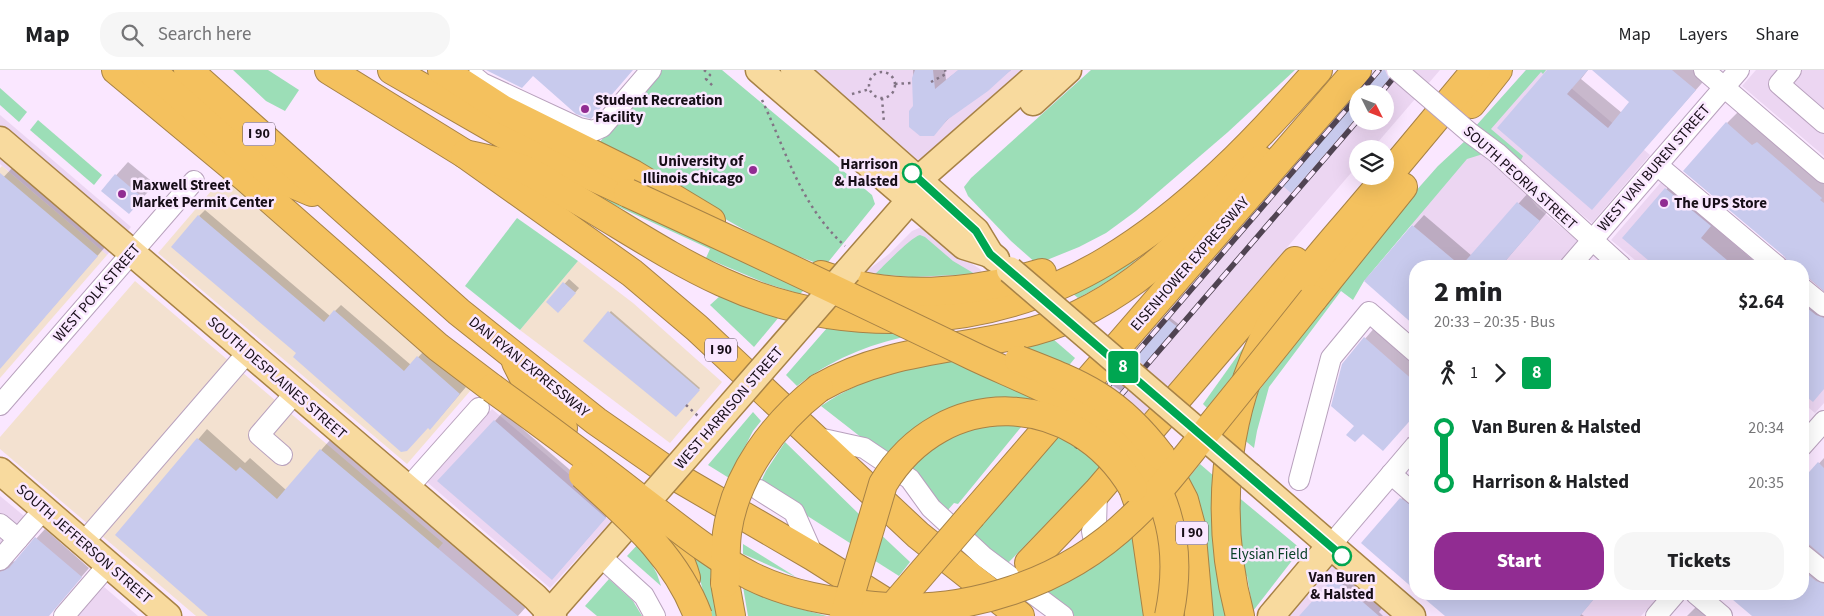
<!DOCTYPE html>
<meta charset="utf-8">
<style>
body{margin:0;font-family:"Source Sans 3",sans-serif;background:#f6f6f6;color:#202124;height:100vh;display:flex;flex-direction:column;font-size:19px;white-space:nowrap}
*{box-sizing:border-box;margin:0}
p{font-size:16px;color:#757577}
.icon{flex:none;width:28px;height:28px;fill:none;stroke:currentColor;stroke-width:2;stroke-linecap:round;stroke-linejoin:round}
.map{position:relative;flex:1;overflow:hidden}
.details{position:absolute;left:1409px;top:190px;width:400px;height:340px;display:flex;flex-direction:column;background:#fff;border-radius:20px;box-shadow:0 5px 20px #0002}
.details>*{flex:none}
.badge{padding:0 10px;border-radius:4px;font-size:18px;line-height:32px}
.needle{width:32px;rotate:132deg}
.buttons{position:absolute;left:1349px;top:15px;display:grid;gap:10px}
.buttons a{display:grid;place-items:center;width:45px;height:45px;border-radius:50%;background:#fff;box-shadow:0 5px 20px #0002;font-size:25px}
.map>.badge{position:absolute;translate:-50% -50%;box-shadow:0 0 0 2px #fff}
.legs{display:flex;align-items:center;gap:8px;height:55px;padding:0 25px;font-size:16px}
.legs p{margin-inline-start:auto}
.head{display:flex;align-items:center;justify-content:space-between;height:85px;padding:0 25px}
h1{font-size:28px;font-weight:800;line-height:38px}
.button{display:flex;gap:10px;margin-top:auto;padding:10px 25px}
.button a{flex:1;height:58px;border-radius:20px;background:#912c92;color:#fff;font-size:20px;font-weight:800;line-height:58px;text-align:center}
.button a+a{background:#f6f6f6;color:#202124}
ul{padding:0 25px;list-style:none}
li{display:flex;align-items:center;gap:18px;height:55px;font-size:19px}
li i{display:grid;place-items:center;width:8px;height:100%;margin:0 6px;background:currentColor}
li i::after{content:'';width:12px;height:12px;margin:-6px;border:4px solid;border-radius:50%;background:#fff}
li p{margin-inline-start:auto}
li:first-child i{background:linear-gradient(#0000 50%,currentColor 0)}
li:last-child i{background:linear-gradient(currentColor 50%,#0000 0)}
header{display:flex;align-items:center;gap:30px;box-sizing:border-box;height:70px;padding:0 25px;background:#fff;border-bottom:1px solid #e0e0e0}
header strong{font-size:24px}
nav{display:flex;gap:28px;margin-inline-start:auto;font-size:18px}
.search{width:350px;height:45px;background:#f6f6f6;display:flex;align-items:center;gap:12px;box-sizing:border-box;padding:0 18px;border-radius:20px;color:#757577;font-size:19px}
.map>svg:first-child{display:block}
.built{fill:#ecd6f2;fill-rule:evenodd}
.industrial{fill:#f3e1d0}
.green{fill:#9cdeb7}
.shadow{fill:#0003}
.building{fill:#c8caed}
.lines{fill:none;stroke-linecap:round;stroke-linejoin:round}
.minor-casing{stroke:#b8a1bd;stroke-width:22}
.major-casing{stroke:#a78246;stroke-width:29}
.highway-casing{stroke:#a78246;stroke-width:30}
.path{stroke:#827485;stroke-width:2.5;stroke-dasharray:2.5 4;stroke-linecap:butt}
.minor{stroke:#fff;stroke-width:20}
.major{stroke:#f8da9e;stroke-width:26}
.highway{stroke:#f4c15e;stroke-width:28}
.rail-casing{stroke:#504452;stroke-width:5.5}
.rail{stroke:#fae7ff;stroke-width:4;stroke-dasharray:11;stroke-linecap:butt}
.minor-bridge-casing{stroke:#b8a1bd;stroke-width:22;stroke-linecap:butt}
.major-bridge-casing{stroke:#a78246;stroke-width:29;stroke-linecap:butt}
.highway-bridge-casing{stroke:#a78246;stroke-width:30;stroke-linecap:butt}
.minor-bridge{stroke:#fff;stroke-width:20}
.major-bridge{stroke:#f8da9e;stroke-width:26}
.highway-bridge{stroke:#f4c15e;stroke-width:28}
.line-1-casing{stroke:#fff;stroke-width:11}
.line-1{stroke:#00a651;stroke-width:8}
.poi-dot{fill:#912c92;stroke:#fae7ff;stroke-width:2}
.stop-1-dot{fill:#fff;stroke:#00a651;stroke-width:2.5}
.labels{text-anchor:middle;dominant-baseline:central;stroke-width:5;stroke-linejoin:round;paint-order:stroke}
.shield{fill:#fae7ff;stroke:#5b4f5d;stroke-width:1}
.shield-label{font-size:14px;font-weight:bold;fill:#170e18}
.poi-label{font-size:15px;font-weight:bold;fill:#170e18;stroke:#fae7ff;text-anchor:start}
.stop-label{font-size:15px;font-weight:bold;fill:#170e18;stroke:#fae7ff;text-anchor:end}
.street-label{font-size:15px;fill:#170e18;stroke:#fae7ff}
.park-label{font-size:15px;fill:#0a4128;stroke:#fae7ff}
</style>
<header>
<strong>Map</strong>
<div class="search"><svg class="icon" aria-label="search" viewBox="0 0 24 24"><circle cx="10" cy="10" r="6"/><path d="M15 15l6 6"/></svg>Search here</div>
<nav><a>Map</a><a>Layers</a><a>Share</a></nav>
</header>
<div class="map">
<svg width="1824" height="546" viewBox="0 0 1824 546">
<rect width="100%" height="100%" fill="#fae7ff"/>
<g class="built">
<polygon points="808,0 1027,0 925,88 919,90 912,88"/>
<path d="M1372,0H1440L1372,79H1358L1357,96L1100,395L1058,360ZM1358,24H1385V51H1358Z"/>
<polygon points="1526,0 1550,0 1650,85 1592,153 1475,57"/>
<polygon points="1756,0 1824,0 1824,86 1742,16"/>
<polygon points="0,45 131,157 107,185 0,94"/>
<polygon points="1465,71 1532,120 1531,129 1537,137 1578,171 1556,196 1461,196 1397,142 1438,96"/>
<polygon points="1668,104 1775,195 1824,138 1824,333 1815,343 1803,333 1802,196 1642,196 1611,170"/>
<polygon points="919,158 925,159 958,185 980,199 984,206 908,210 863,204 889,184 912,161"/>
<polygon points="492,339 617,445 550,518 427,412"/>
<polygon points="0,426 30,451 0,486"/>
<polygon points="1332,495 1392,546 1287,546"/>
<polygon points="104,517 138,546 78,546"/>
<polygon points="1478,524 1661,524 1641,546 1458,546"/>
</g>
<g class="industrial">
<polygon points="2,96 107,185 0,308 0,98"/>
<polygon points="224,106 471,320 407,394 158,183"/>
<polygon points="578,191 633,233 722,312 670,373 520,260"/>
<polygon points="135,211 443,473 380,546 196,546 0,379 0,367"/>
</g>
<g class="green">
<polygon points="233,0 268,0 299,20 285,41 266,31"/>
<path d="M662,0H722L872,125L875,134L872,138L825,196C743,169 674,113 598,74Z"/>
<polygon points="1091,0 1295,0 1228,62 1136,141 1106,163 1079,177 1037,194 1011,171 968,126 964,117 971,108"/>
<polygon points="1526,0 1546,0 1543,4 1541,2 1491,59 1523,86 1520,92 1475,57"/>
<polygon points="0,18 27,42 19,52 0,35"/>
<polygon points="38,50 102,105 94,115 30,60"/>
<polygon points="1465,71 1483,84 1467,89 1364,211 1353,230 1341,221 1269,317 1257,361 1254,378 1242,368 1250,332 1400,139 1438,96"/>
<polygon points="546,94 806,218 800,224 765,213 706,188 710,179 595,126"/>
<polygon points="517,148 578,191 520,260 465,216"/>
<path d="M920,165L925,167L953,191L975,204L912,207L875,204C884,196 911,167 920,165Z"/>
<path d="M1148,179C1127,200 1103,215 1078,228L1072,223Z"/>
<polygon points="720,226 779,247 754,277 710,235"/>
<path d="M827,258L872,261L895,260L908,266C867,275 830,290 797,316L786,305Z"/>
<polygon points="1253,264 1243,293 1207,338 1203,334"/>
<polygon points="1053,269 1075,288 1066,299 1014,279"/>
<path d="M955,290L1042,330L1039,335L889,389L821,336C865,306 905,299 955,290Z"/>
<polygon points="753,342 761,351 753,361 729,408 708,395"/>
<polygon points="1026,351 958,434 954,433 947,441 939,436 911,399 924,379 959,359"/>
<polygon points="1058,360 1102,397 1006,495 971,462"/>
<polygon points="785,372 861,446 853,475 795,438 755,424 766,401"/>
<polygon points="1200,394 1215,407 1231,546 1210,546 1186,411"/>
<polygon points="1237,426 1301,479 1253,541 1247,506 1242,505"/>
<polygon points="876,460 910,492 899,506 869,487"/>
<polygon points="1137,464 1149,546 1068,546 1045,523 1089,499"/>
<polygon points="640,472 657,504 661,516 627,486"/>
<polygon points="743,474 796,507 743,484"/>
<polygon points="694,488 711,498 717,546 710,546"/>
<polygon points="609,509 633,531 642,546 597,546 585,536"/>
<polygon points="743,517 804,540 827,546 748,546"/>
</g>
<g class="shadow">
<polygon points="913,0 945,0 946,10 959,0 1011,0 951,46 933,65 915,36"/>
<polygon points="1548,0 1588,0 1581,9 1622,43 1631,31 1594,0 1704,0 1709,5 1592,138"/>
<polygon points="1739,41 1824,108 1824,221 1805,205 1802,196 1786,196 1789,195 1727,53"/>
<polygon points="128,92 155,114 129,143 103,120"/>
<polygon points="13,97 106,176 0,298 0,111"/>
<polygon points="1678,106 1723,143 1712,155 1760,196 1657,196 1624,168"/>
<polygon points="1529,122 1549,140 1501,196 1415,196 1415,254 1365,210 1424,145 1472,186"/>
<polygon points="205,140 330,246 341,235 411,295 424,281 466,317 436,352 298,283 199,146"/>
<polygon points="1802,206 1803,210 1824,229 1824,319 1802,321"/>
<polygon points="569,209 579,218 563,237 548,232"/>
<polygon points="611,241 700,318 676,345 585,271"/>
<polygon points="1168,246 1181,256 1155,287 1150,288 1139,279"/>
<polygon points="1377,255 1415,288 1415,345 1356,356 1343,294"/>
<polygon points="1118,309 1126,316 1121,321 1112,315"/>
<polygon points="503,342 614,438 560,500 495,351"/>
<polygon points="207,359 245,393 250,388 286,420 330,370 526,537 518,546 210,546 117,465"/>
<polygon points="1824,388 1824,546 1754,546 1728,524 1802,524 1802,412"/>
<polygon points="1409,420 1415,424 1415,518 1363,473"/>
<polygon points="45,459 89,498 48,546 0,546 0,498 6,493 16,491"/>
<polygon points="1341,501 1383,537 1379,542 1383,546 1305,546 1304,543"/>
<polygon points="1421,524 1598,524 1581,544 1584,546 1447,546"/>
<polygon points="1704,529 1724,546 1687,546"/>
</g>
<g class="building">
<polygon points="486,0 633,0 591,49 576,44 533,6 522,18"/>
<polygon points="915,0 933,0 935,19 958,0 1011,0 988,21 947,50 934,66 920,66 909,57 909,41 913,36 912,8"/>
<polygon points="1383,0 1385,0 1389,9 1376,24 1362,24"/>
<polygon points="1547,0 1588,0 1567,24 1608,58 1629,32 1592,0 1672,0 1696,20 1592,140 1497,58"/>
<polygon points="1358,29 1358,46 1291,123 1283,116"/>
<polygon points="1726,52 1752,75 1757,72 1822,128 1820,130 1824,133 1824,221 1810,209 1802,206 1802,196 1789,196 1785,187 1683,101"/>
<polygon points="0,103 98,186 0,299"/>
<polygon points="115,104 143,128 129,144 101,121"/>
<polygon points="1665,118 1711,156 1701,168 1734,196 1655,196 1622,168"/>
<polygon points="1517,132 1540,151 1501,196 1461,196"/>
<polygon points="198,145 324,252 334,240 404,301 417,286 460,324 430,360 428,358 407,381 401,382 293,287 296,283 171,177"/>
<polygon points="1412,155 1461,196 1415,196 1415,256 1364,211"/>
<polygon points="563,212 576,223 558,243 546,232"/>
<polygon points="1802,234 1816,245 1824,248 1824,319 1813,332 1802,323"/>
<polygon points="608,241 700,320 676,347 583,271"/>
<polygon points="1165,247 1180,259 1153,291 1150,289 1145,296 1135,287 1140,281 1137,279"/>
<polygon points="1364,267 1415,312 1415,345 1383,381 1363,364 1355,372 1346,365 1354,356 1331,336 1342,294"/>
<polygon points="494,350 606,448 552,510 437,411"/>
<polygon points="197,368 236,401 240,397 277,429 320,379 518,546 208,546 115,465"/>
<polygon points="1818,392 1824,398 1824,487 1810,475 1802,472 1802,410"/>
<polygon points="1400,428 1415,437 1415,520 1361,473"/>
<polygon points="35,467 82,507 49,546 0,546 0,502 9,498"/>
<polygon points="1802,500 1816,511 1824,514 1824,546 1752,546 1726,524 1802,524"/>
<polygon points="1334,507 1379,546 1299,546"/>
<polygon points="1419,524 1598,524 1580,546 1445,546"/>
</g>
<g class="lines">
<g class="minor-casing">
<g id="minor">
<polyline points="1704,0 1824,103"/>
<polyline points="1791,0 1779,14 1824,53"/>
<polyline points="476,8 482,13 579,58 593,61 602,57 651,0"/>
<polyline points="1470,63 1497,83 1621,196"/>
<polyline points="1657,95 1777,196"/>
<polyline points="1570,196 1739,0"/>
<polyline points="1802,218 1824,236"/>
<polyline points="0,335 194,111"/>
<polyline points="814,367 864,378 910,409 931,438 984,487 1063,546"/>
<polyline points="1802,376 1824,351"/>
<polyline points="282,385 259,365 295,323"/>
<polyline points="1391,404 1415,425"/>
<polyline points="1299,410 1331,288 1369,242 1415,282"/>
<polyline points="407,419 479,338"/>
<polyline points="759,420 794,442 814,487"/>
<polyline points="0,454 18,469"/>
<polyline points="83,473 248,282"/>
<polyline points="1330,476 1415,376"/>
<polyline points="1802,484 1824,502"/>
<polyline points="600,486 644,526 655,546"/>
<polyline points="1087,489 1094,472 1092,461 1096,455 1097,422"/>
<polyline points="0,490 44,439"/>
<polyline points="1696,524 1722,546"/>
<polyline points="64,546 108,495"/>
<polyline points="1656,546 1675,524"/>
</g>
</g>
<g class="major-casing">
<g id="major">
<polyline points="759,0 964,176 990,184"/>
<polyline points="794,0 976,161 990,184 996,189"/>
<polyline points="1033,32 1068,0"/>
<polyline points="0,70 535,527 553,546"/>
<polyline points="848,201 911,129 919,109 1043,0"/>
<polyline points="0,401 168,546"/>
<polyline points="1250,406 1412,546"/>
<polyline points="547,546 628,454"/>
<polyline points="1271,546 1330,476"/>
</g>
</g>
<g class="highway-casing">
<g id="highway">
<polyline points="116,0 246,108 438,277 492,318"/>
<polyline points="150,0 274,106 312,122"/>
<polyline points="188,0 459,242 596,351 675,406 814,487 901,542"/>
<polyline points="329,0 465,84 632,203 697,258 918,465 1020,546"/>
<polyline points="392,0 538,84 563,93 628,123"/>
<polyline points="442,0 502,39 633,104 711,151"/>
<polyline points="1471,34 1498,0"/>
<path d="M465,84C485,89 508,92 527,101C541,107 555,117 569,125C620,154 669,188 722,212C844,268 993,260 1108,190C1189,141 1256,71 1318,0"/>
<path d="M821,205C894,231 969,224 1042,203"/>
<polyline points="1313,229 1403,117"/>
<polyline points="516,292 537,334 563,358"/>
<path d="M819,318C886,279 960,280 1034,261C1128,236 1195,159 1260,90"/>
<polyline points="1161,386 1184,430 1191,456 1199,546"/>
<polyline points="1133,418 1144,449 1158,546"/>
<path d="M645,439C664,459 679,482 686,508"/>
<polyline points="972,445 1357,0"/>
<polyline points="1029,493 1097,422 1295,191"/>
<polyline points="725,513 731,546"/>
<path d="M1240,546C1214,449 1223,346 1270,256C1292,216 1323,182 1352,148C1394,99 1435,49 1476,0"/>
</g>
</g>
<g class="path">
<polyline points="704,0 710,5 706,9 713,16"/>
<circle cx="882" cy="15" r="13"/>
<polyline points="931,12 946,4 945,0"/>
<polyline points="895,14 912,13"/>
<polyline points="852,24 870,19"/>
<polyline points="882,28 884,53"/>
<path d="M762,30C787,83 800,135 845,176"/>
<polyline points="686,335 698,346"/>
<polyline points="1802,398 1806,393"/>
</g>
<use href="#minor" class="minor"/>
<use href="#major" class="major"/>
<use href="#highway" class="highway"/>
<g class="rail-casing">
<g id="rail">
<polyline points="1359,24 1379,0"/>
<polyline points="1380,24 1400,0"/>
<polyline points="1065,366 1358,26"/>
<polyline points="1077,376 1358,50"/>
</g>
</g>
<use href="#rail" class="rail"/>
<g class="minor-bridge-casing">
<polyline id="minor-bridge" points="1397,0 1470,63"/>
</g>
<g class="major-bridge-casing">
<g id="major-bridge">
<polyline points="1010,200 1250,406"/>
<polyline points="631,450 848,201"/>
</g>
</g>
<g class="highway-bridge-casing">
<g id="highway-bridge">
<path d="M628,123C744,176 859,231 973,286C1021,309 1088,332 1124,371C1171,422 1183,480 1169,546"/>
<path d="M1019,290C1084,315 1118,329 1161,386"/>
<path d="M492,318C541,353 590,390 639,428C675,455 710,485 751,506C789,525 832,532 874,536C966,546 1065,513 1131,449C1161,421 1185,388 1211,356C1245,314 1279,272 1313,229"/>
<path d="M583,405C629,447 676,486 698,546"/>
<path d="M725,513C726,496 725,479 727,463C735,405 774,353 819,318"/>
<path d="M844,546L883,414C943,314 1075,319 1133,418"/>
<polyline points="885,546 972,445"/>
</g>
</g>
<use href="#minor-bridge" class="minor-bridge"/>
<use href="#major-bridge" class="major-bridge"/>
<use href="#highway-bridge" class="highway-bridge"/>
</g>
<g class="lines">
<g class="line-1-casing">
<polyline id="line-1" points="912,103 976,161 990,184 1342,486"/>
</g>
<use href="#line-1" class="line-1"/>
</g>
<g class="poi-dot">
<circle cx="585" cy="39" r="5"/>
<circle cx="753" cy="100" r="5"/>
<circle cx="122" cy="124" r="5"/>
<circle cx="1664" cy="133" r="5"/>
</g>
<g class="stop-1-dot">
<circle cx="912" cy="103" r="9"/>
<circle cx="1342" cy="486" r="9"/>
</g>
<g class="labels">
<g class="shield">
<rect x="243" y="52.5" width="32" height="23" rx="4"/>
<rect x="705" y="268.5" width="32" height="23" rx="4"/>
<rect x="1176" y="451.5" width="32" height="23" rx="4"/>
</g>
<g class="shield-label">
<text x="259" y="64">I 90</text>
<text x="721" y="280">I 90</text>
<text x="1192" y="463">I 90</text>
</g>
<g class="poi-label">
<text x="595" y="30">Student Recreation<tspan x="595" dy="17">Facility</tspan></text>
<text x="743" y="91" text-anchor="end">University of<tspan x="743" dy="17">Illinois Chicago</tspan></text>
<text x="132" y="115">Maxwell Street<tspan x="132" dy="17">Market Permit Center</tspan></text>
<text x="1674" y="133">The UPS Store</text>
</g>
<g class="stop-label">
<text x="898" y="94">Harrison<tspan x="898" dy="17">&amp; Halsted</tspan></text>
<text x="1342" y="507" text-anchor="middle">Van Buren<tspan x="1342" dy="17">&amp; Halsted</tspan></text>
</g>
<g class="street-label">
<text transform="translate(1654 98) rotate(-49)">WEST VAN BUREN STREET</text>
<text transform="translate(1520 108) rotate(42)">SOUTH PEORIA STREET</text>
<text transform="translate(1190 194) rotate(-49)">EISENHOWER EXPRESSWAY</text>
<text transform="translate(97 223) rotate(-49)">WEST POLK STREET</text>
<text transform="translate(529 297) rotate(39)">DAN RYAN EXPRESSWAY</text>
<text transform="translate(277 308) rotate(41)">SOUTH DESPLAINES STREET</text>
<text transform="translate(729 338) rotate(-49)">WEST HARRISON STREET</text>
<text transform="translate(84 474) rotate(41)">SOUTH JEFFERSON STREET</text>
</g>
<g class="park-label">
<text x="1269" y="484">Elysian Field</text>
</g>
</g>
</svg>
<div class="buttons">
<a><svg class="needle" viewBox="-14 -14 28 28"><path d="M0-13l5 13h-10z" fill="#e53935"/><path d="M0 13l5-13h-10z" fill="#757577"/></svg></a>
<a><svg class="icon" aria-label="layers" viewBox="0 0 24 24"><path d="M12 4l9 5-9 5-9-5zM3 14l9 5 9-5"/></svg></a>
</div>
<b class="badge" style="left:1123px;top:297px;background:#00a651;color:#fff">8</b>
<section class="details">
<div class="head"><div><h1>2 min</h1><p>20:33 – 20:35 · Bus</p></div><b>$2.64</b></div>
<div class="legs"><svg class="icon" aria-label="walk" viewBox="0 0 24 24"><circle cx="13" cy="4" r="2"/><path d="M13 8l-2 6 4 7M11 14l-3 7M7 12l3-4h3l4 4"/></svg>1<svg class="icon" aria-label="forward" viewBox="0 0 24 24"><path d="M9 5l7 7-7 7"/></svg><b class="badge" style="background:#00a651;color:#fff">8</b></div>
<ul>
<li><i style="color:#00a651"></i><b>Van Buren &amp; Halsted</b><p>20:34</p></li>
<li><i style="color:#00a651"></i><b>Harrison &amp; Halsted</b><p>20:35</p></li>
</ul>
<div class="button"><a>Start</a><a>Tickets</a></div>
</section>
</div>
